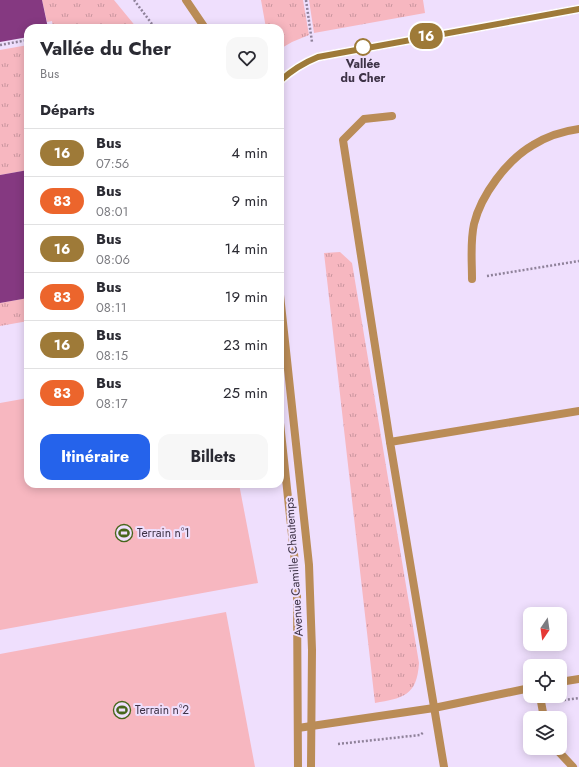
<!DOCTYPE html>
<html lang="fr">
<meta charset="utf-8">
<style>
body{margin:0;font-family:Jost,sans-serif;background:#f7f7f7;color:#2b2b33;height:100vh;display:flex;flex-direction:column;font-size:15px;white-space:nowrap}
*{box-sizing:border-box;margin:0}
p{font-size:13px;color:#7c7c81}
.icon{flex:none;width:22px;height:22px;fill:none;stroke:currentColor;stroke-width:2;stroke-linecap:round;stroke-linejoin:round}
.map{position:relative;flex:1;overflow:hidden}
.details{position:absolute;left:24px;top:24px;width:260px;height:464px;display:flex;flex-direction:column;background:#fff;border-radius:12px;box-shadow:0 2px 10px #0003}
.details>*{flex:none}
.badge{padding:0 8px;border-radius:13px;font-size:14px;line-height:26px}
.needle{width:26px;rotate:193deg}
.buttons{position:absolute;left:523px;top:607px;display:grid;gap:8px}
.buttons a{display:grid;place-items:center;width:44px;height:44px;border-radius:8px;background:#fff;box-shadow:0 2px 10px #0003;font-size:20px}
.map>.badge{position:absolute;translate:-50% -50%;box-shadow:0 0 0 2px #fff}
h2{padding:0 16px;font-size:15px;line-height:36px}
.round{display:grid;place-items:center;flex:none;width:42px;height:42px;border-radius:12px;background:#f7f7f7}
.head{display:flex;align-items:center;justify-content:space-between;height:68px;padding:0 16px}
h1{font-size:19px;font-weight:700;line-height:30px}
.cta{display:flex;gap:8px;margin-top:auto;padding:8px 16px}
.cta a{flex:1;height:46px;border-radius:12px;background:#2563eb;color:#fff;font-size:16px;font-weight:700;line-height:46px;text-align:center}
.cta a+a{background:#f7f7f7;color:#2b2b33}
ul{padding:0;list-style:none}
li{display:flex;align-items:center;gap:12px;height:48px;padding:0 16px;border-top:1px solid #e1e1e2}
li div{flex:1}
li b{display:block;font-size:15px}
li em{font-style:normal}
li .badge{min-width:44px;font-weight:700;text-align:center}
.map>svg:first-child{display:block}
.grass{fill:url(#grass-tufts)}
.pitch{fill:#f7b7c0}
.building{fill:#853981}
.lines{fill:none;stroke-linecap:round;stroke-linejoin:round}
.path{stroke:#8f829a;stroke-width:2.5;stroke-dasharray:2 2;stroke-linecap:butt}
.lane{stroke:#ba8c57;stroke-width:8}
.street{stroke:#ba8c57;stroke-width:8}
.line-casing{stroke:#fff;stroke-width:9}
.line{stroke:#9e7a38;stroke-width:6}
.stop-dot{fill:#fff;stroke:#9e7a38;stroke-width:2}
.labels{text-anchor:middle;dominant-baseline:central;stroke-width:4;stroke-linejoin:round;paint-order:stroke}
.stop-label{font-size:12px;font-weight:bold;fill:#3e3347;stroke:#efdffd}
.poi-label{font-size:12px;fill:#3e3347;stroke:#efdffd;text-anchor:start}
.street-label{font-size:12px;fill:#3e3347;stroke:#efdffd}
</style>
<div class="map">
<svg width="579" height="767" viewBox="0 0 579 767">
<defs>
<pattern id="grass-tufts" width="24" height="20" patternUnits="userSpaceOnUse"><rect width="24" height="20" fill="#f7b7c0"/><path d="M3 7l-1-3M5 7V3M7 7l1-3M15 17l-1-3M17 17v-4M19 17l1-3" fill="none" stroke="#c9959e"/></pattern>
</defs>
<rect width="100%" height="100%" fill="#efdffd"/>
<g class="grass">
<polygon points="42,0 114,0 137,28 53,28 52,21 47,22"/>
<polygon points="261,0 303,0 309,35 292,42 280,49 280,28 266,28"/>
<polygon points="309,0 423,0 425,13 314,33"/>
<polygon points="28,45 28,170 0,175 0,50"/>
<path d="M340,252L352,263L419,663C417,696 403,698 375,703L324,253Z"/>
<polygon points="28,298 28,321 0,326 0,303"/>
</g>
<g class="pitch">
<polygon points="28,398 28,484 239,484 258,583 0,630 0,403"/>
<polygon points="226,612 255,767 0,767 0,654"/>
</g>
<g class="building">
<polygon points="0,0 42,0 48,28 28,28 28,37 0,42"/>
<polygon points="28,170 28,298 0,303 0,175"/>
</g>
<g class="lines">
<g class="path">
<polyline points="134,0 155,28"/>
<polyline points="306,0 312,42"/>
<polyline points="50,24 50,28"/>
<polyline points="0,45 28,40"/>
<polyline points="487,276 579,261"/>
<polyline points="556,701 579,698"/>
<polyline points="338,744 420,735 424,732"/>
</g>
<g class="lane">
<polyline points="186,0 205,28"/>
<path d="M472,279C472,260 470,242 474,224C481,195 507,160 533,145C546,137 564,131 579,129"/>
<polyline points="390,442 343,140 364,119 392,116"/>
<polyline points="560,682 579,679"/>
<polyline points="540,696 544,718"/>
<polyline points="298,728 434,708 530,688"/>
<polyline points="557,748 559,752 573,767"/>
<polyline points="444,767 390,442 579,411"/>
</g>
<g class="street">
<path d="M280,81C292,70 303,63 318,57L579,9"/>
<polyline points="280,295 309,565 312,650 311,767"/>
<polyline points="280,423 295,563 297,594 298,767"/>
</g>
</g>
<g class="lines">
<g class="line-casing">
<path id="line" d="M280,81C292,70 303,63 318,57L579,9"/>
</g>
<use href="#line" class="line"/>
</g>
<defs>
<g id="stadium-ring" transform="scale(0.9)"><circle r="9.5" fill="#efdffd" stroke="#47661b" stroke-width="1.5"/><path d="M0-5a6.5 5 0 1 0 0 10a6.5 5 0 1 0 0-10ZM-3.5-1.8h7v3.6h-7Z" fill="#47661b"/></g>
</defs>
<g fill-rule="evenodd">
<use href="#stadium-ring" x="124" y="533"/>
<use href="#stadium-ring" x="122" y="710"/>
</g>
<circle class="stop-dot" cx="363" cy="47" r="8"/>
<g class="labels">
<g class="stop-label">
<text x="363" y="64">Vallée<tspan x="363" dy="14">du Cher</tspan></text>
</g>
<g class="poi-label">
<text x="137" y="533">Terrain n°1</text>
<text x="135" y="710">Terrain n°2</text>
</g>
<g class="street-label">
<text transform="translate(294 567) rotate(-94)">Avenue Camille Chautemps</text>
</g>
</g>
</svg>
<div class="buttons">
<a><svg class="needle" viewBox="-14 -14 28 28"><path d="M0-13l5 13h-10z" fill="#e53935"/><path d="M0 13l5-13h-10z" fill="#7c7c81"/></svg></a>
<a><svg class="icon" aria-label="locate" viewBox="0 0 24 24"><circle cx="12" cy="12" r="6"/><path d="M12 2v4M12 18v4M2 12h4M18 12h4"/></svg></a>
<a><svg class="icon" aria-label="layers" viewBox="0 0 24 24"><path d="M12 4l9 5-9 5-9-5zM3 14l9 5 9-5"/></svg></a>
</div>
<b class="badge" style="left:426px;top:36px;background:#9e7a38;color:#fff">16</b>
<section class="details">
<div class="head"><div><h1>Vallée du Cher</h1><p>Bus</p></div><a class="round"><svg class="icon" aria-label="heart" viewBox="0 0 24 24"><path d="M12 20l-8-8c-3-5 5-10 8-4 3-6 11-1 8 4z"/></svg></a></div>
<h2>Départs</h2>
<ul>
<li><span class="badge" style="background:#9e7a38;color:#fff">16</span><div><b>Bus</b><p>07:56</p></div><em>4 min</em></li>
<li><span class="badge" style="background:#ec652c;color:#fff">83</span><div><b>Bus</b><p>08:01</p></div><em>9 min</em></li>
<li><span class="badge" style="background:#9e7a38;color:#fff">16</span><div><b>Bus</b><p>08:06</p></div><em>14 min</em></li>
<li><span class="badge" style="background:#ec652c;color:#fff">83</span><div><b>Bus</b><p>08:11</p></div><em>19 min</em></li>
<li><span class="badge" style="background:#9e7a38;color:#fff">16</span><div><b>Bus</b><p>08:15</p></div><em>23 min</em></li>
<li><span class="badge" style="background:#ec652c;color:#fff">83</span><div><b>Bus</b><p>08:17</p></div><em>25 min</em></li>
</ul>
<div class="cta"><a>Itinéraire</a><a>Billets</a></div>
</section>
</div>
